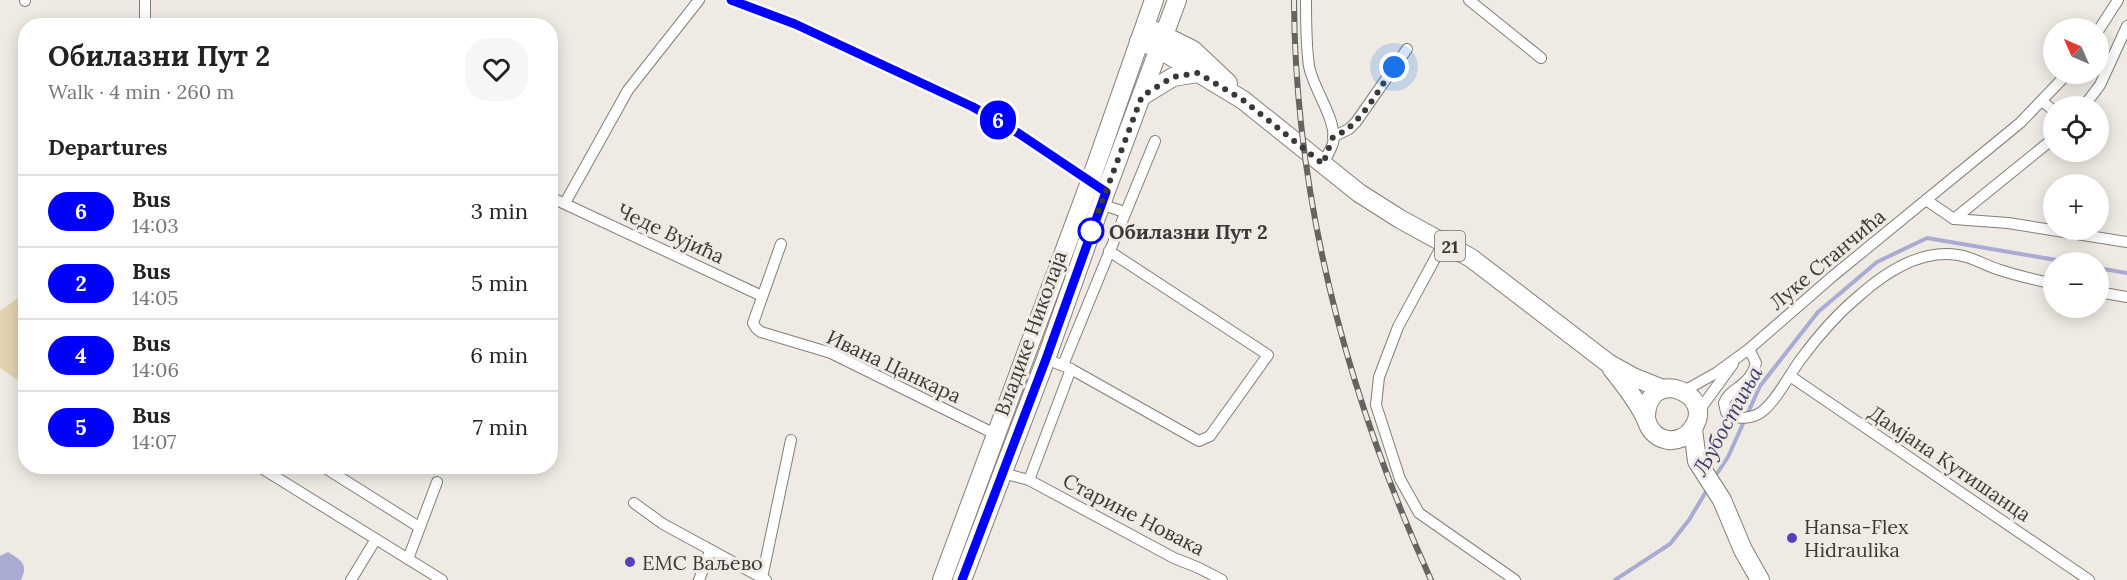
<!DOCTYPE html>
<meta charset="utf-8">
<style>
body{margin:0;font-family:Lora,serif;background:#f6f6f6;color:#222;height:100vh;display:flex;flex-direction:column;font-size:22px;white-space:nowrap}
*{box-sizing:border-box;margin:0}
p{font-size:20px;color:#767676}
.icon{flex:none;width:33px;height:33px;fill:none;stroke:currentColor;stroke-width:2;stroke-linecap:round;stroke-linejoin:round}
.map{position:relative;flex:1;overflow:hidden}
.panel{position:absolute;left:18px;top:18px;width:540px;height:456px;display:flex;flex-direction:column;background:#fff;border-radius:24px;box-shadow:0 3px 15px #0003}
.panel>*{flex:none}
.badge{padding:0 12px;border-radius:20px;font-size:21px;line-height:39px}
.needle{width:39px;rotate:315deg}
.fabs{position:absolute;left:2043px;top:18px;display:grid;gap:12px}
.fabs a{display:grid;place-items:center;width:66px;height:66px;border-radius:50%;background:#fff;box-shadow:0 3px 15px #0003;font-size:30px}
.you{position:absolute;width:30px;height:30px;margin:-15px;border:4px solid #fff;border-radius:50%;background:#1a73e8;box-shadow:0 0 0 9px #1a73e833}
.map>.badge{position:absolute;translate:-50% -50%;box-shadow:0 0 0 3px #fff}
h2{padding:0 30px;font-size:22px;line-height:54px}
.round{display:grid;place-items:center;flex:none;width:63px;height:63px;border-radius:24px;background:#f6f6f6}
.summary{display:flex;align-items:center;justify-content:space-between;height:102px;padding:0 30px}
h1{font-size:28px;font-weight:700;line-height:45px}
ul{padding:0;list-style:none}
li{display:flex;align-items:center;gap:18px;height:72px;padding:0 30px;border-top:2px solid #e0e0e0}
li div{flex:1}
li b{display:block;font-size:22px}
li em{font-style:normal}
li .badge{min-width:66px;font-weight:700;text-align:center}
.map>svg:first-child{display:block}
.green{fill:#e2d3b0}
.water{fill:#aaabd2}
.lines{fill:none;stroke-linecap:round;stroke-linejoin:round}
.stream{stroke:#aaabd2;stroke-width:4}
.street-casing{stroke:#827f78;stroke-width:12}
.primary-casing{stroke:#827f78;stroke-width:20}
.street{stroke:#fff;stroke-width:10}
.primary{stroke:#fff;stroke-width:18}
.rail-casing{stroke:#666460;stroke-width:6}
.rail{stroke:#efebe4;stroke-width:4;stroke-dasharray:11;stroke-linecap:butt}
.line-casing{stroke:#fff;stroke-width:14}
.line{stroke:#00f;stroke-width:9}
.walk{stroke:#3b3936;stroke-width:6;stroke-dasharray:0 10.8}
.stop-dot{fill:#fff;stroke:#00f;stroke-width:3}
.poi-dot{fill:#5542ba;stroke:#efebe4;stroke-width:2}
.labels{text-anchor:middle;dominant-baseline:central;stroke-width:6;stroke-linejoin:round;paint-order:stroke}
.shield{fill:#efebe4;stroke:#716e6a;stroke-width:1.5}
.shield-label{font-size:18px;font-weight:bold;fill:#3b3936}
.stop-label{font-size:20px;font-weight:bold;fill:#3b3936;stroke:#efebe4;text-anchor:start}
.street-label{font-size:20px;fill:#3b3936;stroke:#efebe4}
.poi-label{font-size:20px;fill:#3b3936;stroke:#efebe4;text-anchor:start}
.water-label{font-size:21px;font-style:italic;fill:#3e3b6f;stroke:#efebe4}
</style>
<div class="map">
<svg width="2127" height="580" viewBox="0 0 2127 580">
<rect width="100%" height="100%" fill="#efebe4"/>
<polygon class="green" points="25,293 25,385 0,368 0,311"/>
<path class="water" d="M8,552C21,560 29,564 21,580H0V556Z"/>
<g class="lines">
<g class="stream">
<polyline points="2098,268 2127,273"/>
<polyline points="1714,478 1728,457 1760,386 1818,312 1877,262 1927,238 2068,262"/>
<polyline points="1615,580 1670,544 1689,520 1707,490"/>
</g>
<g class="street-casing">
<g id="street">
<polyline points="145,0 145,26"/>
<polyline points="730,0 795,24 973,107 999,120 1093,183"/>
<path d="M1306,0C1306,22 1306,45 1309,66C1313,89 1338,121 1333,143C1331,150 1326,157 1323,164"/>
<polyline points="1469,0 1541,58"/>
<polyline points="25,1 25,0"/>
<polyline points="2098,31 2118,0"/>
<polyline points="2042,101 2054,111"/>
<polyline points="2084,106 2100,85 2127,26"/>
<polyline points="1333,137 1349,129 1356,122 1407,49"/>
<polyline points="550,197 762,296"/>
<polyline points="1926,200 1954,219 2008,223 2127,242"/>
<polyline points="565,203 628,90 699,0"/>
<polyline points="1101,204 1124,212"/>
<polyline points="1954,219 2054,138"/>
<polyline points="1444,242 1398,327 1379,377 1376,405 1400,479 1419,513 1515,580"/>
<polyline points="781,244 753,323 756,328 761,332 831,353 997,435"/>
<polyline points="2098,292 2127,297"/>
<path d="M1749,349L1756,363C1749,388 1730,387 1724,403L1726,412C1736,421 1754,419 1764,410C1779,397 1789,375 1801,359C1818,336 1838,313 1860,295C1886,272 1921,249 1958,255C1973,257 1986,266 2000,270C2018,276 2036,280 2054,284"/>
<polyline points="1046,359 1071,369 1199,441 1210,436 1268,355 1109,251"/>
<polyline points="1063,365 1155,141"/>
<polyline points="1790,376 2089,580"/>
<polyline points="1684,391 1716,373 1749,349 1833,276 2020,123 2067,74"/>
<polyline points="1698,412 1733,364"/>
<polyline points="258,466 442,580"/>
<polyline points="322,466 419,527"/>
<polyline points="1002,473 1029,480 1174,558 1199,568 1222,580"/>
<polyline points="1029,480 1071,369"/>
<polyline points="634,503 663,524 766,580"/>
<polyline points="408,559 437,482"/>
<polyline points="762,578 791,440"/>
<polyline points="351,580 376,539"/>
<polyline points="699,580 710,551"/>
</g>
</g>
<g class="primary-casing">
<g id="primary">
<polyline points="1153,30 1193,50 1228,83"/>
<polyline points="1139,41 1159,49 1243,100 1359,193 1400,219 1471,258 1608,363 1633,377 1663,389"/>
<polyline points="1142,96 1173,77 1198,73"/>
<path d="M1612,369C1624,384 1635,398 1644,415C1647,420 1648,427 1652,431C1656,436 1662,439 1668,440C1677,441 1687,437 1692,429C1719,394 1646,364 1646,418"/>
<polyline points="1693,429 1697,461 1722,500 1743,550 1760,580"/>
<polyline points="942,580 1090,182 1154,0"/>
<polyline points="962,580 1046,359 1097,215 1177,0"/>
</g>
</g>
<use href="#street" class="street"/>
<use href="#primary" class="primary"/>
<g class="rail-casing">
<path id="rail" d="M1294,0C1295,202 1348,397 1431,580"/>
</g>
<use href="#rail" class="rail"/>
</g>
<g class="lines">
<g class="line-casing">
<polyline id="line" points="731,0 795,24 973,107 1018,133 1106,192 1046,359 962,580"/>
</g>
<use href="#line" class="line"/>
<path class="walk" d="M1091,231L1142,96L1173,77L1198,73L1243,100L1323,164L1333,137C1360,127 1378,90 1394,67"/>
</g>
<circle class="stop-dot" cx="1091" cy="231" r="12"/>
<g class="poi-dot">
<circle cx="1792" cy="538" r="6"/>
<circle cx="630" cy="562" r="6"/>
</g>
<g class="labels">
<rect class="shield" x="1435" y="231" width="30" height="30" rx="4.5"/>
<g class="shield-label">
<text x="1450" y="246">21</text>
</g>
<g class="stop-label">
<text x="1109" y="231">Обилазни Пут 2</text>
</g>
<g class="street-label">
<text transform="translate(671 233) rotate(25)">Чеде Вујића</text>
<text transform="translate(1827 259) rotate(-40)">Луке Станчића</text>
<text transform="translate(1030 333) rotate(-70)">Владике Николаја</text>
<text transform="translate(894 366) rotate(25)">Ивана Цанкара</text>
<text transform="translate(1950 463) rotate(34)">Дамјана Кутишанца</text>
<text transform="translate(1134 514) rotate(27)">Старине Новака</text>
</g>
<g class="poi-label">
<text x="1804" y="526">Hansa-Flex<tspan x="1804" dy="23">Hidraulika</tspan></text>
<text x="642" y="562">ЕМС Ваљево</text>
</g>
<g class="water-label">
<text transform="translate(1727 421) rotate(-61)">Љубостиња</text>
</g>
</g>
</svg>
<div class="fabs">
<a><svg class="needle" viewBox="-14 -14 28 28"><path d="M0-13l5 13h-10z" fill="#e53935"/><path d="M0 13l5-13h-10z" fill="#767676"/></svg></a>
<a><svg class="icon" aria-label="locate" viewBox="0 0 24 24"><circle cx="12" cy="12" r="6"/><path d="M12 2v4M12 18v4M2 12h4M18 12h4"/></svg></a>
<a>+</a>
<a>−</a>
</div>
<div class="you" style="left:1394px;top:67px"></div>
<b class="badge" style="left:998px;top:120px;background:#00f;color:#fff">6</b>
<section class="panel">
<div class="summary"><div><h1>Обилазни Пут 2</h1><p>Walk · 4 min · 260 m</p></div><a class="round"><svg class="icon" aria-label="heart" viewBox="0 0 24 24"><path d="M12 20l-8-8c-3-5 5-10 8-4 3-6 11-1 8 4z"/></svg></a></div>
<h2>Departures</h2>
<ul>
<li><span class="badge" style="background:#00f;color:#fff">6</span><div><b>Bus</b><p>14:03</p></div><em>3 min</em></li>
<li><span class="badge" style="background:#00f;color:#fff">2</span><div><b>Bus</b><p>14:05</p></div><em>5 min</em></li>
<li><span class="badge" style="background:#00f;color:#fff">4</span><div><b>Bus</b><p>14:06</p></div><em>6 min</em></li>
<li><span class="badge" style="background:#00f;color:#fff">5</span><div><b>Bus</b><p>14:07</p></div><em>7 min</em></li>
</ul>
</section>
</div>
